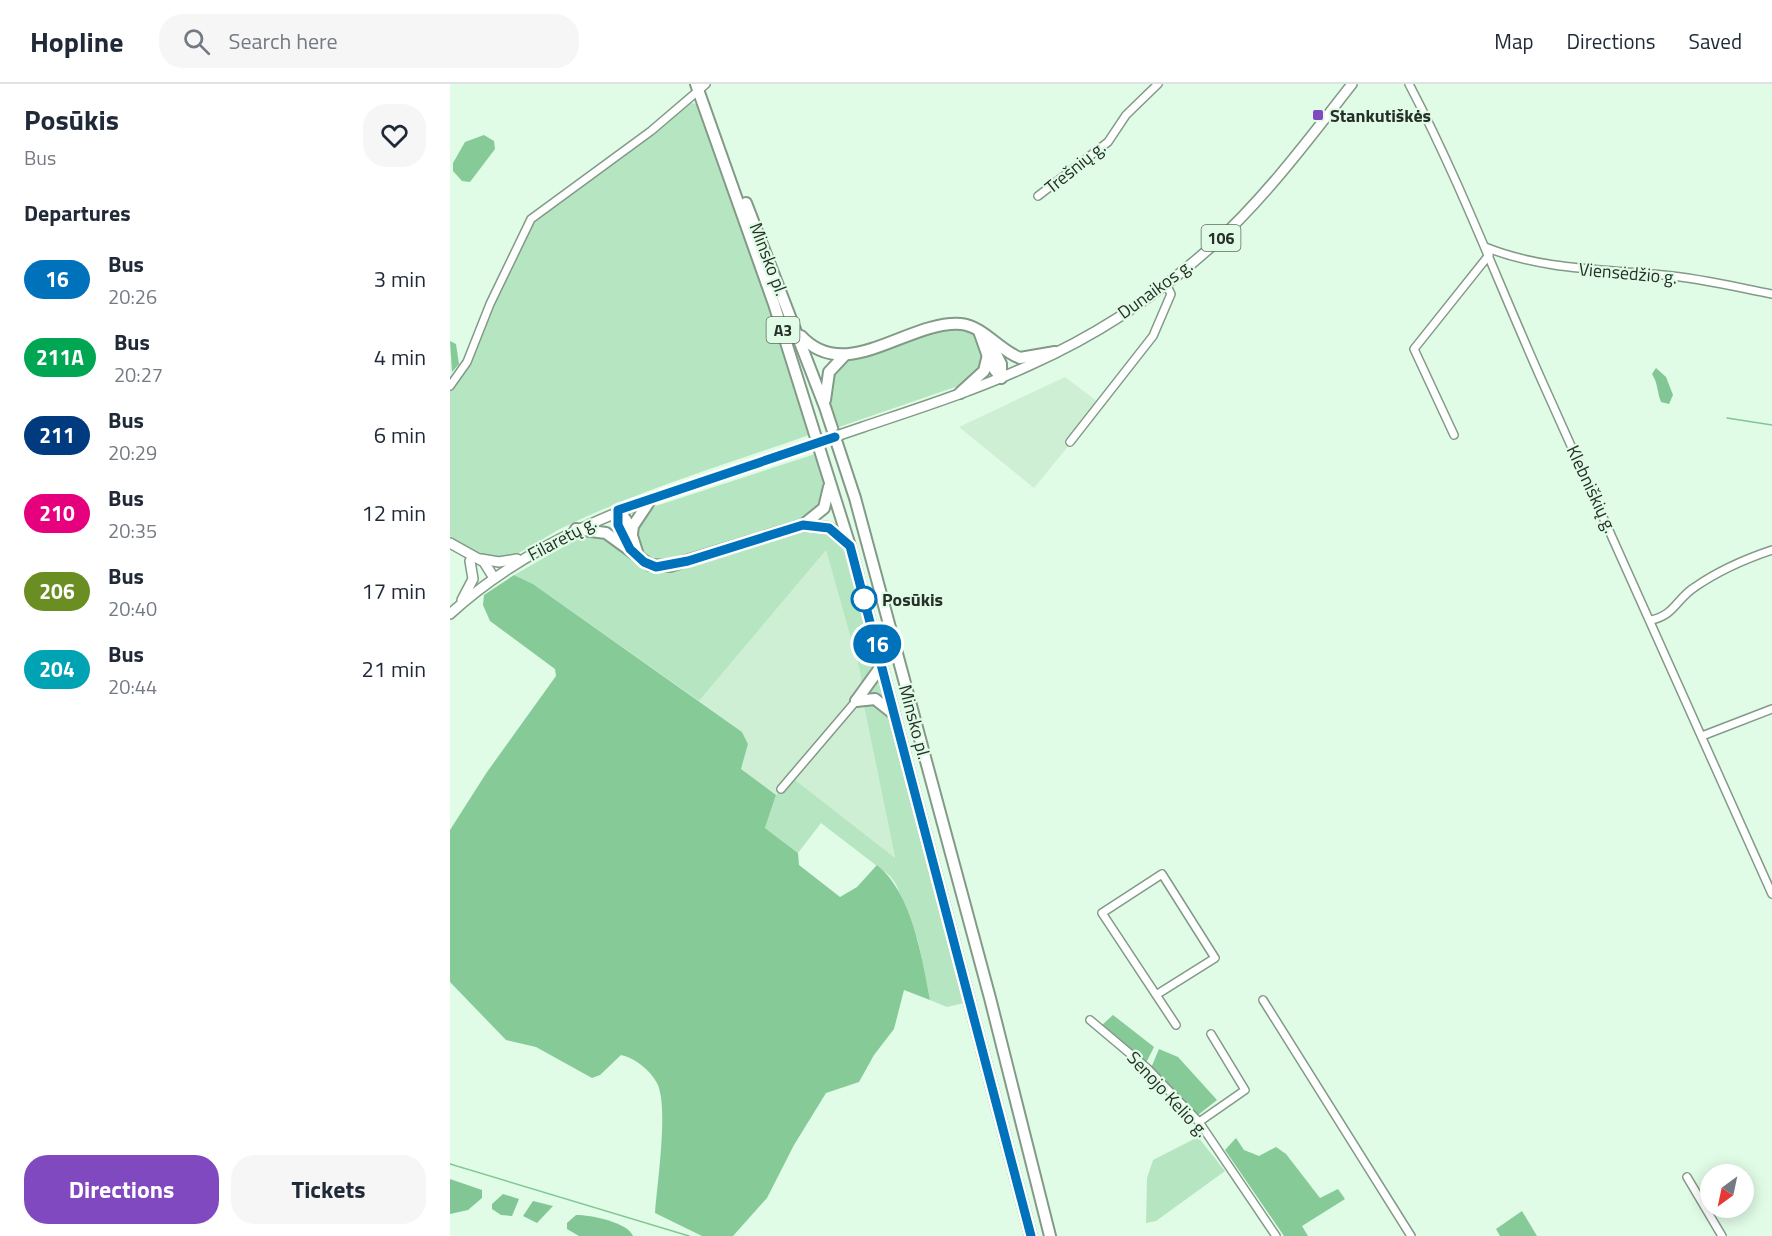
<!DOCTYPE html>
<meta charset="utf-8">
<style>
body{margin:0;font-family:"Titillium Web",sans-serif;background:#f6f6f7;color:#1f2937;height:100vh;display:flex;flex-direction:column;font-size:22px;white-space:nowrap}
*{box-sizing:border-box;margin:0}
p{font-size:20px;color:#747a83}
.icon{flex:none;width:33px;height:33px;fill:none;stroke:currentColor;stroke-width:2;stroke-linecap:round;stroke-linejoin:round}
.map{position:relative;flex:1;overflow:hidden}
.drawer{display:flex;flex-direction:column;background:#fff;width:450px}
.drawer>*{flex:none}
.badge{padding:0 12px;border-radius:20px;font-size:21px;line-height:39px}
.needle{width:39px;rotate:213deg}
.buttons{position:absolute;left:1250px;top:1080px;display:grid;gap:12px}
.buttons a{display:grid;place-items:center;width:54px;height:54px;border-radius:50%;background:#fff;box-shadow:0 3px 15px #0003;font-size:30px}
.map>.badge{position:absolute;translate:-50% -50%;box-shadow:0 0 0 3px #fff}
h2{padding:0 24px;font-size:22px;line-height:54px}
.round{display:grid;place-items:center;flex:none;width:63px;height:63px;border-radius:24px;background:#f6f6f7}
.head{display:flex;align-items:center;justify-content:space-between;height:102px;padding:0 24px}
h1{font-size:28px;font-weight:700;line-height:45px}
.cta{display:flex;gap:12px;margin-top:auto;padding:12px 24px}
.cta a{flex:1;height:69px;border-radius:24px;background:#8149c0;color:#fff;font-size:24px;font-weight:700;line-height:69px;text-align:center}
.cta a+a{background:#f6f6f7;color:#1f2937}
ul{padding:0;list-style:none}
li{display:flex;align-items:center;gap:18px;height:78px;padding:0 24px}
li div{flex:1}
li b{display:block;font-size:22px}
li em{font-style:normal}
li .badge{min-width:66px;font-weight:700;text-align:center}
header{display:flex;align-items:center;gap:36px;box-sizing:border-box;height:84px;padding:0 30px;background:#fff;border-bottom:2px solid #e0e1e3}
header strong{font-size:28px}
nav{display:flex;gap:33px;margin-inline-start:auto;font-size:21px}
.search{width:420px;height:54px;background:#f6f6f7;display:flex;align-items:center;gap:15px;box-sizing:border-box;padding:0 21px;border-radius:24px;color:#747a83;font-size:22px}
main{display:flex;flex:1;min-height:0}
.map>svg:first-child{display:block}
.built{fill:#cfefd5}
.green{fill:#b6e6c1}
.forest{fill:#86ca98}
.water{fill:#82c695}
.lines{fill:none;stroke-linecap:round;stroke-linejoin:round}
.stream{stroke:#82c695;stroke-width:1.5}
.minor-casing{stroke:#829a87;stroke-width:10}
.major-casing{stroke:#829a87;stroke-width:12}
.highway-casing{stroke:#829a87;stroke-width:14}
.minor{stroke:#fff;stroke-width:7}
.major{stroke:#fff;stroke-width:9}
.highway{stroke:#fff;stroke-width:10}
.major-bridge-casing{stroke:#829a87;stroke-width:12;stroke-linecap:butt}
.major-bridge{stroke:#fff;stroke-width:9}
.line-casing{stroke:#fff;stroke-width:14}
.line{stroke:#0072bc;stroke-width:9}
.poi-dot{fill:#8149c0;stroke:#e0fbe6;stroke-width:2}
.stop-dot{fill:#fff;stroke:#0072bc;stroke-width:3}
.labels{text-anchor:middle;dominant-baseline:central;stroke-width:4.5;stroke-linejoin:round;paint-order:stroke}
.shield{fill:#e0fbe6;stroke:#5e6d61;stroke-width:1.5}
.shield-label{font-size:16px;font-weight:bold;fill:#263028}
.poi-label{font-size:18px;font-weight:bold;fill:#263028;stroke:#e0fbe6;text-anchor:start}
.street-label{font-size:18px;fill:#263028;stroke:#e0fbe6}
.stop-label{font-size:18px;font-weight:bold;fill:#263028;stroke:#e0fbe6;text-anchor:start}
</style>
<header>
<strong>Hopline</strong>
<div class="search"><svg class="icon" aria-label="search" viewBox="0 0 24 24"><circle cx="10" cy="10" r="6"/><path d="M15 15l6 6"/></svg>Search here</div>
<nav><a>Map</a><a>Directions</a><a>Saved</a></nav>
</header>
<main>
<section class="drawer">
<div class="head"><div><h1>Posūkis</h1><p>Bus</p></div><a class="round"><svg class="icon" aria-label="heart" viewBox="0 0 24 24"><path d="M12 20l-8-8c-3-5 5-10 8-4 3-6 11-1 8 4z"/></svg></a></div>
<h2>Departures</h2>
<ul>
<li><span class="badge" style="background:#0072bc;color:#fff">16</span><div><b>Bus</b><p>20:26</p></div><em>3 min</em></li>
<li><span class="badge" style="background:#00a651;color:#fff">211A</span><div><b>Bus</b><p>20:27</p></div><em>4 min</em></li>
<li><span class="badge" style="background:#003b80;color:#fff">211</span><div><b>Bus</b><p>20:29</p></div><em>6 min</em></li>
<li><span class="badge" style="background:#e6007e;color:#fff">210</span><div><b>Bus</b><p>20:35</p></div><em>12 min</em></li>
<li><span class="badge" style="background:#6b8e23;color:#fff">206</span><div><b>Bus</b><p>20:40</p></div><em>17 min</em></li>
<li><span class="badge" style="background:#00a3b4;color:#fff">204</span><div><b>Bus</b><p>20:44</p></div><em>21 min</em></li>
</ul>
<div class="cta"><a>Directions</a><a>Tickets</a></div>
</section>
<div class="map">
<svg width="1322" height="1152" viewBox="0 0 1322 1152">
<rect width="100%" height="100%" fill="#e0fbe6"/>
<g class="built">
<polygon points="615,293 652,321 584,404 509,343"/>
<polygon points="376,465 410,587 414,622 445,775 345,697 326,711 291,685 298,660 292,648 249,617"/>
</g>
<g class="green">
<path d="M240,18L249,21L293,145L359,351C277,380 192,405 114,443C98,450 66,475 49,475C31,476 14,462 0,452V306L17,283L42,221L85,134Z"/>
<polygon points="513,246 529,254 535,273 533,284 514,300 389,343 379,315 380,293 402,274 492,247"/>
<polygon points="365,370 375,400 374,417 356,436 217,477 200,475 190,468 185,448 199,427 206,422"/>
<path d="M360,445L375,446L393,464L514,919L497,923L480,916L468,857L446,800L440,792L371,739L348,769L315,744L326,711L345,696L445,774L414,622L410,587L376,466L249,617L83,500L64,491L136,450C168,447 182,488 212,489Z"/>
<polygon points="748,1053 775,1087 706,1137 696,1139 697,1094 703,1076"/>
</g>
<g class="forest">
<polygon points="34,51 44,57 45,65 20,98 12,97 3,87 3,79 15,58"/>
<polygon points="0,257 6,260 9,280 2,288"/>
<path d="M64,491L83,500L292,648L298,660L291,685L326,711L315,744L348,769L349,781L390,813L407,803L427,781C462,809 472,874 480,916L454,906L444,945L424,971L409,998L376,1009L344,1061L317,1114L283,1152H252L205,1129C207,1100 219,1022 207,999C200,986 185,974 171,971L150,991L142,994L86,963L56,956L0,898V746L37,688L106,592L105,585L40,537L33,521L34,511Z"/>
<polygon points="663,931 704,963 696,979 652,941"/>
<polygon points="709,965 728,973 767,1016 748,1031 701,984"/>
<polygon points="786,1054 794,1066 809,1072 826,1063 836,1070 870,1114 888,1105 895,1115 852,1142 858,1152 834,1152 775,1066"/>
<polygon points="1072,1127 1087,1152 1050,1152 1046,1145"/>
</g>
<g class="water">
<path d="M1206,284L1216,293L1223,311L1219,320L1211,318C1207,308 1208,299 1202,290Z"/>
<polygon points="0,1095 32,1106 32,1114 18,1126 0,1130"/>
<polygon points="53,1110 69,1115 62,1132 51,1131 42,1125 42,1120"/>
<polygon points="83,1117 103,1122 87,1139 73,1132"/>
<path d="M126,1131C141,1131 177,1138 183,1152H129L117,1145V1139Z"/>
</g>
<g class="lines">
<g class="stream">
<polyline points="1277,334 1322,341"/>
<polyline points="0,1080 239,1152"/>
</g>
<g class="minor-casing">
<g id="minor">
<path d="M959,0C1011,99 1050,204 1096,306C1172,474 1247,642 1322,810"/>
<polyline points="588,112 658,58 676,31 708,0"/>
<path d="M1035,163C1092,186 1152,185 1213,191C1249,194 1286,203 1322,210"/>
<polyline points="0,302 17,278 40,220 81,135 201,47 256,0"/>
<polyline points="1004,351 964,265 1039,171"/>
<polyline points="620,358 703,252 721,210 716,200"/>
<path d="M1201,536C1225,531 1226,515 1245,503C1268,487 1295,475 1322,466"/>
<polyline points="1252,652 1322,625"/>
<polyline points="331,705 406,617"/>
<polyline points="706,911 765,874 712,790 652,829 726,941"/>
<polyline points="813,916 961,1152"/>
<polyline points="640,936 697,984 749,1038 826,1152"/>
<polyline points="749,1038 795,1006 761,950"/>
<polyline points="1237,1093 1272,1152"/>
</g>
</g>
<g class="major-casing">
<g id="major">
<path d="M413,343C469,324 526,306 580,281C645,252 709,210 762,162C815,114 858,56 902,0"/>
<polyline points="0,459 34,478 44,494"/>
<polyline points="31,475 49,478 67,475"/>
<polyline points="12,516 23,495 20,477"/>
<path d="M0,530C96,442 219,409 339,368"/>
</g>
</g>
<g class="highway-casing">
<g id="highway">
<polyline points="246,0 324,220 400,462 581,1152"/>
<polyline points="296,119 375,323 405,414 540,914 600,1152"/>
<polyline points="529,247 541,281 551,294"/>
<path d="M351,252C396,301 458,236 511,240C533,242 549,266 570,274L605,268"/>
<polyline points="540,258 551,280 551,294"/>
<polyline points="510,309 534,287 538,271"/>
<polyline points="375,316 379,288 394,272"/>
<polyline points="169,426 178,439 188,471"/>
<polyline points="169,426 169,441 178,462"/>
<polyline points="353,441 379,444 397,459"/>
<polyline points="126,445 156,449 200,481 220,482 353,441 374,424 379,403"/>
<polyline points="182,450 183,442 201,415"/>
<polyline points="406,617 425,615 444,630"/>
<polyline points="406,617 432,581"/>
</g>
</g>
<use href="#minor" class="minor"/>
<use href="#major" class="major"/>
<use href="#highway" class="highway"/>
<g class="major-bridge-casing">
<polyline id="major-bridge" points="339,368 413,343"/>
</g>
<use href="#major-bridge" class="major-bridge"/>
</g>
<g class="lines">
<g class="line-casing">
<polyline id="line" points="385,353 168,426 168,441 180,465 194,478 206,483 238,477 353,441 379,444 400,462 581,1152"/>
</g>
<use href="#line" class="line"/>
</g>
<rect class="poi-dot" x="862" y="25" width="12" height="12" rx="3"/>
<circle class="stop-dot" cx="414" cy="515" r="12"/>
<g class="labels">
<g class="shield">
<rect x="751.5" y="141" width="39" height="26" rx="4.5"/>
<rect x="316.5" y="233" width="33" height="26" rx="4.5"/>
</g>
<g class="shield-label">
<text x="771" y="154">106</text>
<text x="333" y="246">A3</text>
</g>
<g class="poi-label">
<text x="880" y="31">Stankutiškės</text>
</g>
<g class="street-label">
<text transform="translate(625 83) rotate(-39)">Trešnių g.</text>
<text transform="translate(319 175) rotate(69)">Minsko pl.</text>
<text transform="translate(1178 189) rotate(5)">Viensėdžio g.</text>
<text transform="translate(705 205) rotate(-36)">Dunaikos g.</text>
<text transform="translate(1142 405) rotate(65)">Klebniškių g.</text>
<text transform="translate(112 454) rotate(-28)">Filaretų g.</text>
<text transform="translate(465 638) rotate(75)">Minsko pl.</text>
<text transform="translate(718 1010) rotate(47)">Senojo Kelio g.</text>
</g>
<g class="stop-label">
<text x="432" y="515">Posūkis</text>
</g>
</g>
</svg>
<div class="buttons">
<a><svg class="needle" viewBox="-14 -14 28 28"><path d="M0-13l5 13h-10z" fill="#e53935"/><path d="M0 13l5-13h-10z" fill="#747a83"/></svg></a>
</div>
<b class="badge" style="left:427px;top:560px;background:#0072bc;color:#fff">16</b>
</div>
</main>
